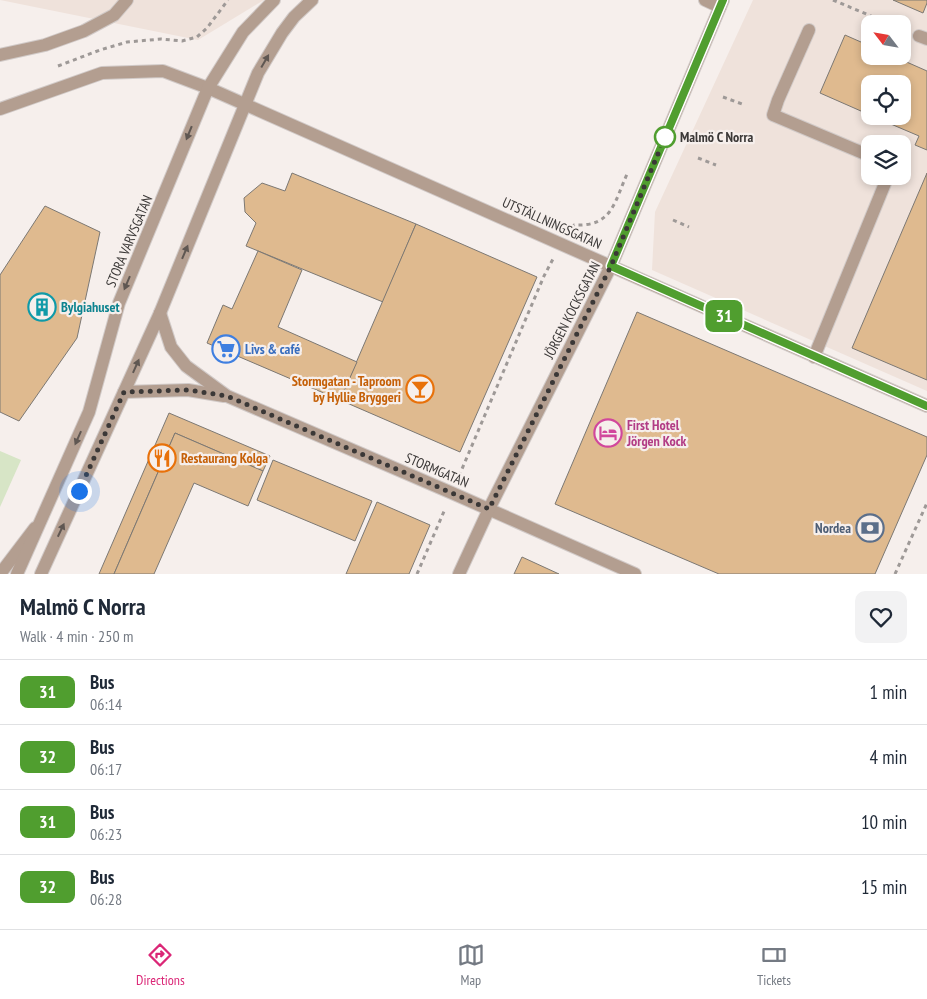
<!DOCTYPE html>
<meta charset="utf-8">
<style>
body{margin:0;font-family:"PT Sans Narrow",sans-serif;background:#f2f2f3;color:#1f2937;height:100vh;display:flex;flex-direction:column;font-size:19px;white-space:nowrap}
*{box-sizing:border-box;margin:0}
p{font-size:16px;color:#747a83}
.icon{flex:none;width:28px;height:28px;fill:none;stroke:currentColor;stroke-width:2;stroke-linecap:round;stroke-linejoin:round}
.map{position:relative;height:574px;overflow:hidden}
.panel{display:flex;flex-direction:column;background:#fff;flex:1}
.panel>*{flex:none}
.badge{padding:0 10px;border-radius:8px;font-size:18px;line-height:32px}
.needle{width:32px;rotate:301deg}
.buttons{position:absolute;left:861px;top:15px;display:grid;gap:10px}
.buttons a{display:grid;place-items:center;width:50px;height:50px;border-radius:10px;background:#fff;box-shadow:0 2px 8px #0003;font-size:25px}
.you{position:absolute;width:25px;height:25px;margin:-12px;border:4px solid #fff;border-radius:50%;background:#1a73e8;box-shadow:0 0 0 8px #1a73e833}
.map>.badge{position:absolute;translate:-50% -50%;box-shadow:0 0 0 2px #fff}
.round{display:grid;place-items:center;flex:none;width:52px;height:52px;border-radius:10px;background:#f2f2f3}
.headline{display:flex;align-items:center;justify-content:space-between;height:85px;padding:0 20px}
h1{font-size:24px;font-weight:800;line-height:38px}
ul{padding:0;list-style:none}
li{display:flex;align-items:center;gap:15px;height:65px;padding:0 20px;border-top:1px solid #e0e1e3}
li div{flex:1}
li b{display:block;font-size:19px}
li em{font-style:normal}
li .badge{min-width:55px;font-weight:700;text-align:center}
.dock{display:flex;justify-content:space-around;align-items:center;height:70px;border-top:1px solid #e0e1e3;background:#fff;font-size:14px;color:#747a83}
.dock a{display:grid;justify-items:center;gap:2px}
.dock .on{color:#db2777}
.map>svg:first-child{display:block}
.built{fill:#efe2db;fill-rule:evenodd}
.green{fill:#d7e5c6}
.building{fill:#dfba8f;stroke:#7c7873}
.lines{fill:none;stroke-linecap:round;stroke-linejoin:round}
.service-casing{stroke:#d1cac8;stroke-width:14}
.minor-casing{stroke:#d1cac8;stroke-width:14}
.tertiary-casing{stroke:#d1cac8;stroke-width:14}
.path{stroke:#9e9997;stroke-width:3;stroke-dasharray:4 4;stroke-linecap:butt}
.service{stroke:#b39e90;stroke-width:12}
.minor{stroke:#b39e90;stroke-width:12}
.tertiary{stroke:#b39e90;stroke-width:12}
.oneway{fill:#5f5752}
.line-casing{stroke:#fff;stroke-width:11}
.line{stroke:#509e2f;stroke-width:8}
.walk{stroke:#3b3837;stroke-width:5;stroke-dasharray:0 9}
.stop-dot{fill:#fff;stroke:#509e2f;stroke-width:2.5}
.labels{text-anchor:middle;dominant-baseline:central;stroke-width:4.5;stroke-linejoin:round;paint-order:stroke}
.stop-label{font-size:14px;font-weight:bold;fill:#3b3837;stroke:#f6efec;text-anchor:start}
.street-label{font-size:14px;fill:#3b3837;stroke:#f6efec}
.culture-label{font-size:14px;font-weight:bold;fill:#0d838f;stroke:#f6efec;text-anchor:start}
.shop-label{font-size:14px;font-weight:bold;fill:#366cbe;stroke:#f6efec;text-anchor:start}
.food-label{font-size:14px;font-weight:bold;fill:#c56008;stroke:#f6efec;text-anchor:end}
.hotel-label{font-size:14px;font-weight:bold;fill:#b23c85;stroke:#f6efec;text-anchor:start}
.service-label{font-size:14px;font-weight:bold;fill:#4e5e75;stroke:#f6efec;text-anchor:end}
</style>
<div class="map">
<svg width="927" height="574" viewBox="0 0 927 574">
<rect width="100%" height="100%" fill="#f6efec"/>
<g class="built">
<polygon points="0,0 264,0 198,40"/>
<path d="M753,0H927V391L652,270L655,212ZM870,24H902V56H870ZM870,84H902V116H870ZM870,144H902V176H870Z"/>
</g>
<polygon class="green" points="0,451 21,460 0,507"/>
<g class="building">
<polygon points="893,0 927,0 927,3 923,13"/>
<polygon points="845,35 870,46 870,56 893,56 927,71 927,150 915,145 919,136 872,116 902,116 902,84 870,84 870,115 820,93"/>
<polygon points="292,173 416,224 383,302 246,246 256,223 245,212 244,198 262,183 285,191"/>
<polygon points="927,173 927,380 852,348"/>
<polygon points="45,206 100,232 77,338 19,421 0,412 0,275"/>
<polygon points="416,224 537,277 460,452 340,400"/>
<polygon points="258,251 302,270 278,327 357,362 340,400 207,343 223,305 232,309"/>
<polygon points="637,312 927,437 927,455 875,574 719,574 555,504"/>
<polygon points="169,413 270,456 263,471 175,433 114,574 99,574"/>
<polygon points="175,433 263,471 248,506 194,483 154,574 114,574"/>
<polygon points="273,460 372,501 355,541 257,500"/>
<polygon points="377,502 430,525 409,574 346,574"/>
<polygon points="522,557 559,574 514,574"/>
</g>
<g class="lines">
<g class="service-casing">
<g id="service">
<polyline points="705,0 720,7"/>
<polyline points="809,30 778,100 773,115 870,156"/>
<polyline points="919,36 927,39"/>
<polyline points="0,55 45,45 84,31 114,15 127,0"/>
<polyline points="814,357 888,176"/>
</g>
</g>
<g class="minor-casing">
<g id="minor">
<polyline points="0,109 102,73 163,71 208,88 927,406"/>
<polyline points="160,313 171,347 186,366 227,396 452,493 635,574"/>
<polyline points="124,392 188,390 224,396"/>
<polyline points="0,574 35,528"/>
<polyline points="459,574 489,509 611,266 723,0"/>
</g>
</g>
<g class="tertiary-casing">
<g id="tertiary">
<polyline points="17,574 89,412 119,303 208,88 243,32 274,0"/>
<polyline points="41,574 160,313 258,73 282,33 294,17 312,0"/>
</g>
</g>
<g class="path">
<polyline points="833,0 890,24"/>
<polyline points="58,66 100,50 127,42 161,39 182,41 197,37 207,28 228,0"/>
<polyline points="723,97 742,104"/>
<polyline points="698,158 716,165"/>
<polyline points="673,220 689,227"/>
<path d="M572,228L574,225C613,227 614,202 628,172"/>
<polyline points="459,476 544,276 553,259"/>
<polyline points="417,574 445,509"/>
<polyline points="895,574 927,503"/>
</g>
<use href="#service" class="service"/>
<use href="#minor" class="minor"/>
<use href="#tertiary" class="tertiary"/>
</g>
<defs><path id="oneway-solid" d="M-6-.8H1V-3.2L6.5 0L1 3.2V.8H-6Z" transform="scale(1.25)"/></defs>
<g class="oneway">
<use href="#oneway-solid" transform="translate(265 61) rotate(-60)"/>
<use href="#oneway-solid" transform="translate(189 133) rotate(112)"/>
<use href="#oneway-solid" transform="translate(185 252) rotate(-67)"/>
<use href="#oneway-solid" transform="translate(127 283) rotate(113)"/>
<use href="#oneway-solid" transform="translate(136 366) rotate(-66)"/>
<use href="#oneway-solid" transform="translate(78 438) rotate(114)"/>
<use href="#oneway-solid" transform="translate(61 530) rotate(-65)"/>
</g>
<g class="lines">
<g class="line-casing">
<polyline id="line" points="723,0 611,266 927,406"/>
</g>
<use href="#line" class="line"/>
<polyline class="walk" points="79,491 124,392 188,390 227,396 489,509 611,266 665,137"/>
</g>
<defs>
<g id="building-ring" transform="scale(1.4375)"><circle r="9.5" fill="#f6efec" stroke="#0f9aa8" stroke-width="1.5"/><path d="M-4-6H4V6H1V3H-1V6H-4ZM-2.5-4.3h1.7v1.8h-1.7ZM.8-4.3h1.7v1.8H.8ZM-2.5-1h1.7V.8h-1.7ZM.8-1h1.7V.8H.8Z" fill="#0f9aa8"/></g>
<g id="supermarket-ring" transform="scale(1.4375)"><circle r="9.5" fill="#f6efec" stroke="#3f7fe0" stroke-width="1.5"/><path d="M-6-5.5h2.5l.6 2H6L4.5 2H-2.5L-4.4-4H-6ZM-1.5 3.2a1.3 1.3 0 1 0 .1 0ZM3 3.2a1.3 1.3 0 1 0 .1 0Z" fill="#3f7fe0"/></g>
<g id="bar-ring" transform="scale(1.4375)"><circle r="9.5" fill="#f6efec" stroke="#e8710a" stroke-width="1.5"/><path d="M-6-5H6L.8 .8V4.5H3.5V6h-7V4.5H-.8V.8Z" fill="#e8710a"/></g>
<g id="hotel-ring" transform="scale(1.4375)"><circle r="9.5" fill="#f6efec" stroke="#d1479c" stroke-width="1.5"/><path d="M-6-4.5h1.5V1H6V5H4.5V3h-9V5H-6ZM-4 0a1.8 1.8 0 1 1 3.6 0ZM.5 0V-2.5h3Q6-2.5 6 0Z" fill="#d1479c"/></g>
<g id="restaurant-ring" transform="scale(1.4375)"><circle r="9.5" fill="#f6efec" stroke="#e8710a" stroke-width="1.5"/><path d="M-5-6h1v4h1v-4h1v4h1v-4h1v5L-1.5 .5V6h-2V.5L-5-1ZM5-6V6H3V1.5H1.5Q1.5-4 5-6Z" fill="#e8710a"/></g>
<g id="bank-ring" transform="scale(1.4375)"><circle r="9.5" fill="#f6efec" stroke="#5c6f8a" stroke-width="1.5"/><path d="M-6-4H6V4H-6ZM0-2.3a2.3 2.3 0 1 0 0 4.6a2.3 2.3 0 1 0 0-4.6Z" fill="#5c6f8a"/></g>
</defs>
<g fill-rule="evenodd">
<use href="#building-ring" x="42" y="307"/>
<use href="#supermarket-ring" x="226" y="349"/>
<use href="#bar-ring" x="420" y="389"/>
<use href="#hotel-ring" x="608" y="433"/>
<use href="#restaurant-ring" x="162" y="458"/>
<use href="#bank-ring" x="870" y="528"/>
</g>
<circle class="stop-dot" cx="665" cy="137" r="10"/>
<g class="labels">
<g class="stop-label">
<text x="680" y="137">Malmö C Norra</text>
</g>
<g class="street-label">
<text transform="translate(552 223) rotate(24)">UTSTÄLLNINGSGATAN</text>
<text transform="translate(129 241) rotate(-67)">STORA VARVSGATAN</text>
<text transform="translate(572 310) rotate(-63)">JÖRGEN KOCKSGATAN</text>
<text transform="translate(437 470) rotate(23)">STORMGATAN</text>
</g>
<g class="culture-label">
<text x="61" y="307">Bylgiahuset</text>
</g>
<g class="shop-label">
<text x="245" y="349">Livs &amp; café</text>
</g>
<g class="food-label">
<text x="401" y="381">Stormgatan - Taproom<tspan x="401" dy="16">by Hyllie Bryggeri</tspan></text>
<text x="181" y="458" text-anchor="start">Restaurang Kolga</text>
</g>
<g class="hotel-label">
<text x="627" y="425">First Hotel<tspan x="627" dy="16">Jörgen Kock</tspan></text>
</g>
<g class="service-label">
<text x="851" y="528">Nordea</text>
</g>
</g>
</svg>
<div class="buttons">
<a><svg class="needle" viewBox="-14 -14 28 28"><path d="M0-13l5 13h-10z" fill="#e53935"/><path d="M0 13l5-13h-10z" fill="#747a83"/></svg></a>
<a><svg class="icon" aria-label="locate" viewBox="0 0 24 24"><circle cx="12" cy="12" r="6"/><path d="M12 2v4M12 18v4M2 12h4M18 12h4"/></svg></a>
<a><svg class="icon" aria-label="layers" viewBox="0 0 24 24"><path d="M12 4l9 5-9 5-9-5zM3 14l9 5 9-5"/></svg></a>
</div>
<div class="you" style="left:79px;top:491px"></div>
<b class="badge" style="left:724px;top:316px;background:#509e2f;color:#fff">31</b>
</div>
<section class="panel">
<div class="headline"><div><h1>Malmö C Norra</h1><p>Walk · 4 min · 250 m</p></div><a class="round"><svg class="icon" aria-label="heart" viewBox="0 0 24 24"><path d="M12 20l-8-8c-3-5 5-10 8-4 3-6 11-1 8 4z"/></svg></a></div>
<ul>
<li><span class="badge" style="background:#509e2f;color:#fff">31</span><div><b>Bus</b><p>06:14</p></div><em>1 min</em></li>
<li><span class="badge" style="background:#509e2f;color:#fff">32</span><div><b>Bus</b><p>06:17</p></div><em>4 min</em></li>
<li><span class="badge" style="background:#509e2f;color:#fff">31</span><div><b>Bus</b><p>06:23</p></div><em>10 min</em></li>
<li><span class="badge" style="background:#509e2f;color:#fff">32</span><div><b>Bus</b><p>06:28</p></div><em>15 min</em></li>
</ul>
</section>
<nav class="dock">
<a class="on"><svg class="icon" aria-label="directions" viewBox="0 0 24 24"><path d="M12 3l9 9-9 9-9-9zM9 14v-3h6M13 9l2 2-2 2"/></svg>Directions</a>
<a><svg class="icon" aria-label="map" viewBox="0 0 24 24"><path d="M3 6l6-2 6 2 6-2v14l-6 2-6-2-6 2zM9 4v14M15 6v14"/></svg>Map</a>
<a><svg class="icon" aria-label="tickets" viewBox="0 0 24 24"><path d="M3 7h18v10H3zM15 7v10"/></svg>Tickets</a>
</nav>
